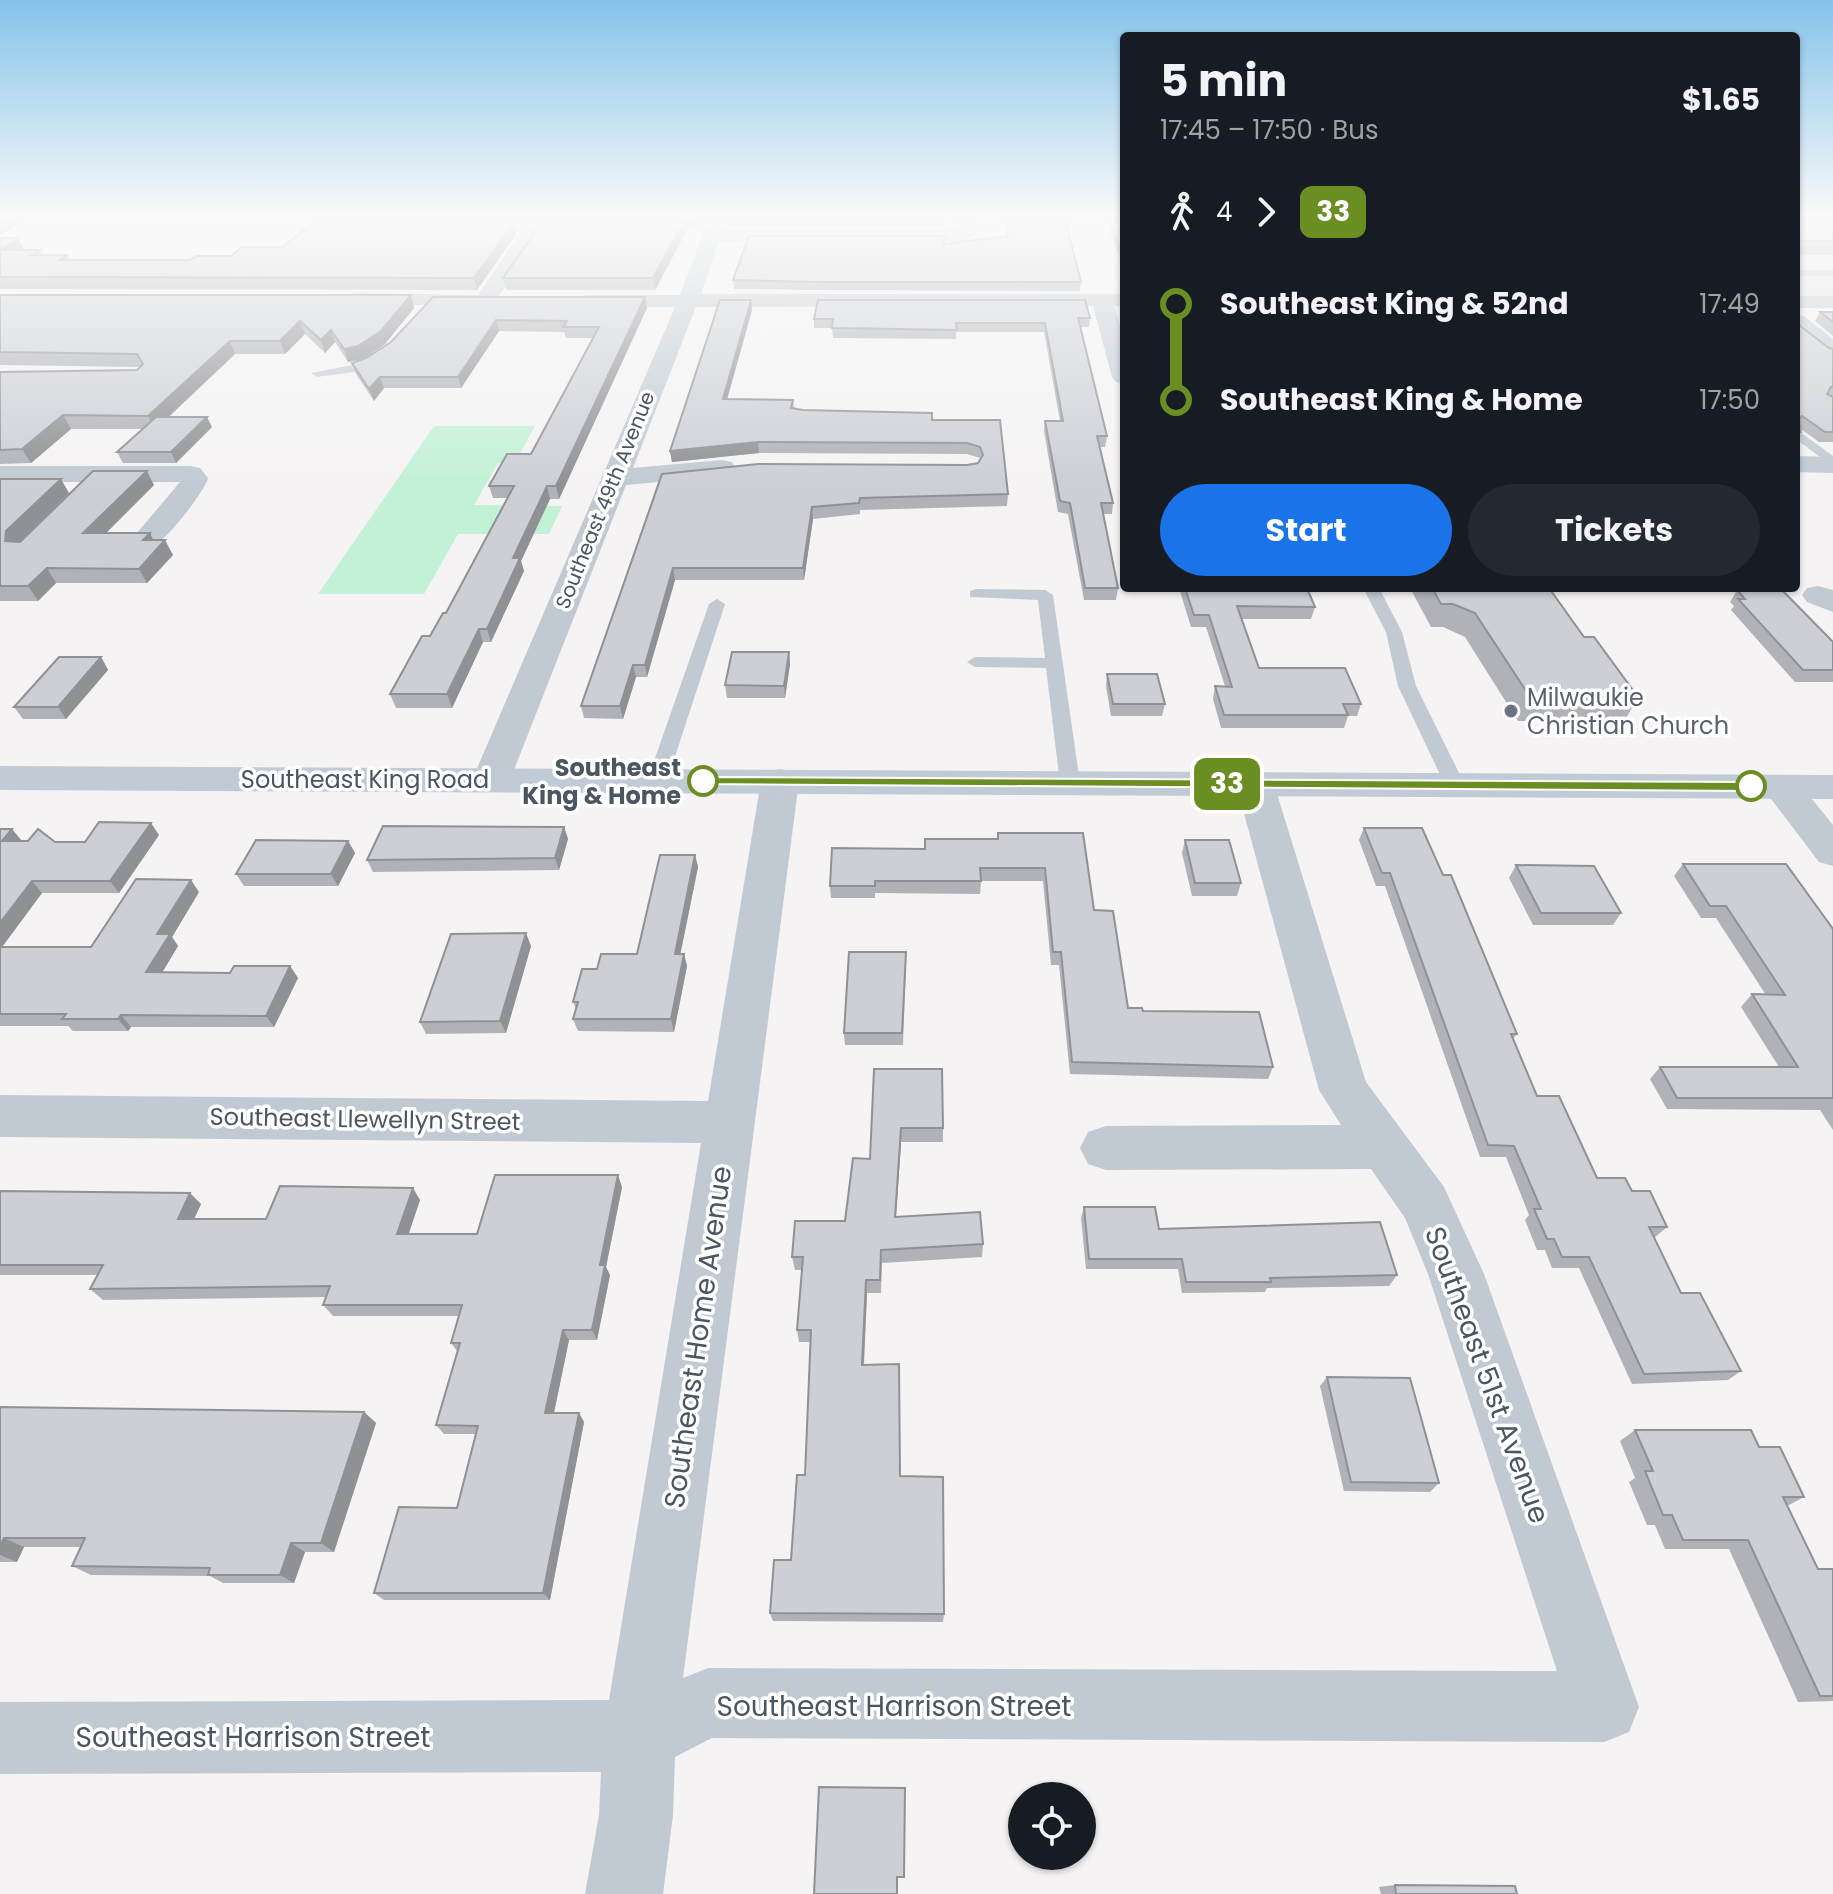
<!DOCTYPE html>
<meta charset="utf-8">
<style>
body{margin:0;font-family:Poppins,sans-serif;background:#242831;color:#f1f3f6;height:100vh;display:flex;flex-direction:column;font-size:30px;white-space:nowrap}
*{box-sizing:border-box;margin:0}
p{font-size:26px;color:#9ea1a6}
.icon{flex:none;width:44px;height:44px;fill:none;stroke:currentColor;stroke-width:2;stroke-linecap:round;stroke-linejoin:round}
.map{position:relative;flex:1;overflow:hidden}
.side{position:absolute;left:1120px;top:32px;width:680px;height:560px;display:flex;flex-direction:column;background:#171b24;border-radius:8px;box-shadow:0 2px 6px #0004}
.side>*{flex:none}
.badge{padding:0 16px;border-radius:12px;font-size:28px;line-height:52px}
.tools{position:absolute;left:1008px;top:1782px;display:grid;gap:16px}
.tools a{display:grid;place-items:center;width:88px;height:88px;border-radius:50%;background:#171b24;box-shadow:0 2px 6px #0004;font-size:40px}
.map>.badge{position:absolute;translate:-50% -50%;box-shadow:0 0 0 4px #fff}
.legs{display:flex;align-items:center;gap:12px;height:88px;padding:0 40px;font-size:26px}
.legs p{margin-inline-start:auto}
.head{display:flex;align-items:center;justify-content:space-between;height:136px;padding:0 40px}
h1{font-size:44px;font-weight:700;line-height:60px}
.action{display:flex;gap:16px;margin-top:auto;padding:16px 40px}
.action a{flex:1;height:92px;border-radius:48px;background:#1a73e8;color:#fff;font-size:32px;font-weight:700;line-height:92px;text-align:center}
.action a+a{background:#242831;color:#f1f3f6}
ul{padding:0 40px;list-style:none}
li{display:flex;align-items:center;gap:28px;height:96px;font-size:30px}
li i{display:grid;place-items:center;width:12px;height:100%;margin:0 10px;background:currentColor}
li i::after{content:'';width:20px;height:20px;margin:-10px;border:6px solid;border-radius:50%;background:#171b24}
li p{margin-inline-start:auto}
li:first-child i{background:linear-gradient(#0000 50%,currentColor 0)}
li:last-child i{background:linear-gradient(currentColor 50%,#0000 0)}
.map>svg:first-child{display:block}
.education{fill:#e6e4e5}
.green{fill:#c3f1d5}
.lines{fill:none;stroke-linecap:round;stroke-linejoin:round}
.service{fill:#c1cad2;fill-rule:evenodd}
.minor{fill:#c1cad2;fill-rule:evenodd}
.secondary{fill:#c1cbd6;fill-rule:evenodd}
.wall{fill:#b0b2b7}
.shaded-wall{fill:#909195}
.building{fill:#cdcfd5;stroke:#909195;stroke-width:2}
.line-1{fill:#6b8e23;stroke:#fff;stroke-width:2}
.worship-dot{fill:#6b7280;stroke:#fff;stroke-width:3}
.stop-1-dot{fill:#fff;stroke:#6b8e23;stroke-width:4}
.labels{text-anchor:middle;dominant-baseline:central;stroke-width:7;stroke-linejoin:round;paint-order:stroke}
.far-street-label{font-size:20px;fill:#4a5661;stroke:#fff}
.worship-label{font-size:24px;fill:#5b616d;stroke:#fff;text-anchor:start}
.stop-label{font-size:24px;font-weight:bold;fill:#4a5661;stroke:#fff;text-anchor:end}
.street-label{font-size:24px;fill:#4a5661;stroke:#fff}
.near-street-label{font-size:28px;fill:#4a5661;stroke:#fff}
</style>
<div class="map">
<svg width="1833" height="1894" viewBox="0 0 1833 1894">
<rect width="100%" height="100%" fill="#f5f3f3"/>
<polygon class="education" points="1796,220 1833,235 1833,298 1796,298"/>
<polygon class="green" points="434,426 535,426 515,463 498,463 474,505 562,506 549,534 458,534 424,594 318,594"/>
<g class="lines">
<g class="service">
<rect x="1796" y="270" width="37" height="6"/>
<path d="M380,355L386,358C368,374 340,373 317,377L311,373L363,363Z"/>
<polygon points="1796,429 1833,456 1833,467 1796,439"/>
<polygon points="1363,588 1379,588 1402,632 1416,686 1465,785 1462,789 1455,791 1445,785 1398,686 1386,632"/>
<polygon points="976,589 1045,590 1053,595 1080,783 1077,787 1070,789 1060,783 1046,668 975,667 967,662 975,657 1045,658 1038,600 970,597 970,591"/>
<polygon points="717,599 725,604 667,781 664,785 650,785 647,781 709,604"/>
</g>
<g class="minor">
<polygon points="491,220 528,220 540,230 539,236 498,297 501,301 497,305 354,305 344,299 354,293 478,295 521,232 494,224"/>
<polygon points="708,220 726,220 723,229 957,229 957,220 975,220 975,235 966,241 719,241 701,294 1124,294 1124,306 1114,306 1124,338 1124,384 1116,382 1112,377 1093,306 696,307 633,468 722,460 732,462 735,468 732,474 722,476 626,485 510,780 504,789 491,792 478,789 472,780 675,307 586,307 575,301 586,295 680,295"/>
<rect x="1796" y="296" width="37" height="12"/>
<polygon points="1796,314 1804,316 1833,339 1833,357 1825,355 1796,332"/>
<polygon points="1796,456 1833,457 1833,473 1796,472"/>
<path d="M0,466H190L200,468L208,478C206,489 171,534 161,540C155,543 148,541 142,539L137,533L180,482H0Z"/>
<polygon points="1818,586 1833,590 1833,612 1807,602 1802,595 1807,588"/>
<polygon points="780,769 793,772 799,781 683,1678 708,1668 1557,1671 1428,1274 1405,1218 1371,1169 1106,1170 1088,1164 1080,1148 1088,1132 1106,1126 1341,1125 1319,1090 1236,784 1241,775 1255,772 1269,775 1274,784 1366,1082 1444,1187 1484,1274 1639,1707 1629,1732 1604,1742 712,1738 675,1757 673,1815 663,1894 585,1894 599,1815 601,1772 0,1774 0,1702 609,1700 701,1143 0,1137 0,1095 708,1101 761,781 767,772"/>
<polygon points="1781,775 1795,778 1833,825 1833,866 1819,862 1762,787 1767,778"/>
</g>
<polygon class="secondary" points="0,766 1833,775 1833,799 0,790"/>
</g>
<g class="wall">
<polygon points="532,220 706,220 703,226 689,226 655,290 506,290 503,278 539,226"/>
<polygon points="726,220 943,220 943,226 727,226"/>
<polygon points="1004,220 1065,220 1081,282 1080,291 822,290 734,289 733,280 944,244 1006,236"/>
<polygon points="1124,220 1124,269 1109,230 1110,221"/>
<rect x="1796" y="220" width="37" height="35"/>
<polygon points="514,223 516,234 477,290 0,289 0,238 18,238 24,250 40,250 43,255 67,255 70,260 190,260 231,256 283,247"/>
<polygon points="0,295 411,295 414,308 385,344 363,359 391,342 433,297 647,308 559,499 550,499 521,561 524,571 491,642 483,642 452,708 396,708 390,694 446,613 508,498 493,498 489,486 531,454 593,338 566,338 564,332 499,331 461,388 384,388 374,401 356,374 352,363 362,359 348,362 335,342 325,353 305,334 285,354 235,354 169,417 212,427 176,463 123,463 117,452 142,429 71,429 31,463 0,464 0,372 137,370 140,367 0,365"/>
<polygon points="752,310 727,399 793,400 794,409 803,410 932,420 1000,420 1008,494 1007,506 860,510 860,514 813,519 804,580 675,580 647,677 636,677 623,719 584,718 581,706 662,474 967,465 978,463 980,459 980,458 967,454 759,453 672,462 670,451"/>
<polygon points="1796,312 1799,325 1829,348 1833,349 1833,442 1819,442 1801,429 1801,432 1796,441"/>
<polygon points="1820,312 1833,312 1833,336 1815,321"/>
<polygon points="1090,318 1089,327 1081,327 1107,436 1105,447 1100,447 1113,503 1112,514 1103,514 1118,588 1116,600 1084,600 1068,514 1058,512 1044,431 1045,421 1060,421 1044,332 956,332 956,339 833,338 832,328 814,328 814,319"/>
<polygon points="0,477 1,479 69,493 19,542 154,485 106,533 150,533 153,540 173,555 147,583 56,583 38,601 0,601"/>
<polygon points="1179,588 1307,588 1315,607 1311,619 1241,619 1259,668 1361,704 1357,716 1348,716 1344,728 1221,728 1213,699 1215,686 1225,686 1206,627 1191,627"/>
<polygon points="1410,588 1549,588 1584,637 1638,697 1624,722 1518,721 1465,637 1443,627 1431,627"/>
<polygon points="1737,590 1833,642 1833,682 1795,682 1731,610 1734,606 1730,602"/>
<polygon points="789,652 790,664 785,698 727,698 725,685"/>
<polygon points="101,657 108,670 66,719 23,719 14,707"/>
<polygon points="1107,674 1165,704 1162,716 1111,716 1106,686"/>
<polygon points="564,827 568,839 559,870 373,872 367,860"/>
<polygon points="1364,828 1517,1034 1513,1039 1537,1096 1597,1178 1632,1191 1667,1227 1654,1238 1681,1293 1741,1371 1728,1380 1632,1384 1579,1268 1552,1268 1545,1250 1537,1250 1525,1220 1529,1215 1506,1157 1480,1157 1385,886 1376,886 1359,840"/>
<polygon points="0,829 22,841 85,842 159,835 119,893 42,893 2,947 91,947 199,892 172,937 178,946 162,973 230,973 290,966 298,978 274,1027 131,1027 128,1031 73,1031 68,1026 0,1026"/>
<polygon points="998,833 1083,833 1094,910 1128,1008 1143,1011 1273,1067 1268,1079 1070,1074 1059,965 1051,965 1043,881 981,881 980,894 875,893 875,898 831,898 830,886 998,839"/>
<polygon points="1185,840 1241,883 1237,896 1192,896 1182,853"/>
<polygon points="348,841 355,853 338,886 244,886 236,874"/>
<polygon points="695,855 698,867 680,954 684,954 687,966 674,1032 578,1031 573,1019 576,1009 573,1002 597,969 637,954"/>
<polygon points="1683,864 1833,929 1833,1130 1820,1110 1667,1109 1650,1079 1660,1067 1779,1067 1741,1007 1752,994 1766,995 1716,918 1701,918 1674,876"/>
<polygon points="1516,865 1621,913 1613,925 1533,925 1509,878"/>
<polygon points="531,946 506,1033 426,1034 420,1022"/>
<polygon points="906,964 903,1045 845,1045 844,1033"/>
<polygon points="874,1069 943,1128 943,1142 901,1142 896,1217 983,1244 982,1257 882,1263 881,1293 867,1293 864,1365 900,1476 944,1614 943,1622 773,1621 770,1613 791,1560 805,1475 810,1342 799,1342 797,1330 802,1270 795,1270 792,1257 845,1221 870,1159"/>
<polygon points="622,1187 606,1267 610,1275 597,1340 569,1340 554,1413 579,1413 584,1422 550,1600 384,1600 374,1593 457,1508 475,1434 444,1434 436,1425 457,1351 451,1343 459,1316 333,1316 323,1305 327,1297 103,1300 90,1289 98,1275 0,1275 0,1191 201,1204 194,1219 266,1219 420,1200 408,1234 477,1234"/>
<polygon points="1084,1207 1159,1229 1397,1275 1389,1286 1267,1288 1265,1292 1182,1293 1178,1269 1086,1269 1081,1218"/>
<polygon points="1327,1377 1439,1483 1430,1492 1344,1491 1320,1386"/>
<polygon points="0,1407 364,1412 376,1423 334,1552 305,1552 294,1583 223,1583 210,1576 91,1575 72,1566 81,1547 24,1547 17,1562 0,1562"/>
<polygon points="1635,1430 1759,1447 1804,1497 1787,1506 1818,1569 1833,1569 1833,1701 1798,1702 1729,1549 1665,1549 1655,1525 1647,1525 1629,1482 1635,1478 1620,1441"/>
<polygon points="1395,1885 1517,1894 1381,1894 1379,1887"/>
</g>
<g class="shaded-wall">
<polygon points="2,220 27,220 0,235 0,221"/>
<polygon points="685,220 688,220 689,226 655,290 653,278"/>
<polygon points="514,223 516,234 477,290 474,278"/>
<polygon points="18,238 24,250 5,261 0,249"/>
<polygon points="411,295 414,308 385,344 363,359 348,362 344,349"/>
<polygon points="645,297 647,308 559,499 556,486"/>
<polygon points="751,300 752,310 724,410 723,399"/>
<polygon points="496,320 499,331 461,388 458,377"/>
<polygon points="300,321 305,334 285,354 280,341"/>
<polygon points="331,330 335,342 325,353 321,340"/>
<polygon points="230,341 235,354 155,429 148,416"/>
<polygon points="380,377 384,388 374,401 369,389"/>
<polygon points="63,415 71,429 31,463 22,449"/>
<polygon points="207,417 212,427 176,463 171,452"/>
<polygon points="758,442 759,453 672,462 670,451"/>
<polygon points="147,471 154,485 91,548 83,533"/>
<polygon points="61,479 69,493 15,546 5,541 6,531"/>
<polygon points="547,486 550,499 521,561 524,571 491,642 487,629 513,558"/>
<polygon points="812,507 813,519 804,580 803,568"/>
<polygon points="150,533 157,548 143,540"/>
<polygon points="165,540 173,555 147,583 139,569"/>
<polygon points="47,568 56,583 38,601 28,586"/>
<polygon points="673,568 675,580 647,677 645,665"/>
<polygon points="479,629 483,642 452,708 447,694"/>
<polygon points="789,652 790,664 785,698 784,686"/>
<polygon points="101,657 108,670 66,719 58,707"/>
<polygon points="633,665 636,677 623,719 620,706"/>
<polygon points="151,823 159,835 119,893 110,881"/>
<polygon points="564,827 568,839 559,870 555,858"/>
<polygon points="12,829 22,841 2,841"/>
<polygon points="348,841 355,853 338,886 331,874"/>
<polygon points="695,855 698,867 678,966 675,954"/>
<polygon points="191,880 199,892 172,937 178,946 155,984 146,972 157,934"/>
<polygon points="32,881 42,893 2,947 0,956 0,923"/>
<polygon points="526,933 531,946 506,1033 500,1021"/>
<polygon points="684,954 687,966 674,1032 671,1019"/>
<polygon points="290,966 298,978 274,1027 266,1016"/>
<polygon points="121,1015 131,1027 128,1031 118,1019"/>
<polygon points="901,1128 901,1142 895,1230 895,1217"/>
<polygon points="618,1175 622,1187 606,1267 610,1275 597,1340 592,1330 600,1265"/>
<polygon points="413,1188 420,1200 405,1245 397,1234"/>
<polygon points="190,1193 201,1204 189,1230 178,1219"/>
<polygon points="866,1280 867,1293 863,1377 862,1365"/>
<polygon points="563,1330 569,1340 552,1422 545,1413"/>
<polygon points="364,1412 376,1423 334,1552 321,1543"/>
<polygon points="579,1413 584,1422 550,1600 543,1593"/>
<polygon points="4,1538 24,1547 17,1562 0,1555 0,1546"/>
<polygon points="291,1543 305,1552 294,1583 280,1575"/>
</g>
<g class="building">
<polygon points="317,220 504,220 514,223 474,278 0,277 0,250 40,250 32,255 67,255 60,260 190,260 196,256 231,256 242,247 283,247"/>
<polygon points="540,220 685,220 653,278 503,278 540,225"/>
<polygon points="1005,220 1065,220 1081,282 821,282 733,280 749,236 944,236 944,244 1008,236"/>
<polygon points="1115,220 1124,220 1124,258 1110,221"/>
<rect x="1796" y="220" width="37" height="21"/>
<polygon points="0,238 18,238 0,249"/>
<polygon points="0,295 411,295 381,331 358,346 344,349 331,330 321,340 300,321 280,341 230,341 148,416 63,415 22,449 0,450 0,372 137,370 143,364 137,354 0,352"/>
<polygon points="433,297 645,297 556,486 547,486 513,558 520,558 487,629 479,629 447,694 390,694 422,636 430,636 443,613 446,613 514,486 489,486 507,454 531,454 599,327 563,327 567,321 496,320 458,377 380,377 369,389 352,363 366,358 391,342"/>
<polygon points="720,300 751,300 723,399 793,400 791,408 803,410 932,413 932,420 1000,420 1008,494 860,498 859,503 812,507 803,568 673,568 645,665 633,665 620,706 581,706 662,474 758,464 967,465 978,463 983,455 980,447 967,443 758,442 670,451"/>
<polygon points="818,300 1085,300 1090,318 1078,318 1107,436 1097,436 1113,503 1101,503 1118,588 1085,588 1070,503 1060,501 1045,421 1063,421 1045,323 956,323 957,330 832,328 833,319 814,319"/>
<polygon points="1796,312 1798,312 1799,325 1829,348 1833,349 1833,387 1831,387 1827,394 1833,397 1833,432 1825,432 1802,416 1799,419 1801,432 1796,432"/>
<polygon points="1820,312 1833,312 1833,322"/>
<polygon points="156,417 207,417 171,452 117,452"/>
<polygon points="93,471 147,471 83,533 150,533 143,540 165,540 139,569 47,568 28,586 0,586 0,479 61,479 6,531 5,541 20,542"/>
<polygon points="1185,588 1307,588 1315,607 1237,606 1259,668 1345,668 1361,704 1343,704 1348,715 1224,715 1215,686 1232,687 1209,615 1194,615"/>
<polygon points="1432,588 1549,588 1584,637 1594,637 1638,697 1530,697 1475,613 1453,604 1441,604"/>
<polygon points="1737,590 1783,591 1833,642 1833,670 1803,670 1738,599 1745,599"/>
<polygon points="732,652 789,652 784,686 725,685"/>
<polygon points="59,657 101,657 58,707 14,707"/>
<polygon points="1107,674 1157,674 1165,704 1113,704"/>
<polygon points="99,822 151,823 110,881 32,881 0,923 0,829 12,829 2,841 28,841 38,829 55,842 85,842"/>
<polygon points="383,826 564,827 555,858 367,860"/>
<polygon points="1364,828 1422,828 1443,875 1451,875 1517,1034 1511,1034 1537,1096 1559,1096 1597,1178 1625,1178 1632,1191 1650,1191 1667,1227 1649,1227 1681,1293 1700,1293 1741,1371 1644,1374 1589,1257 1562,1257 1554,1239 1547,1239 1534,1209 1541,1209 1514,1146 1488,1145 1390,873 1382,873"/>
<polygon points="998,833 1083,833 1094,910 1113,911 1128,1008 1142,1008 1143,1011 1259,1012 1273,1067 1072,1062 1061,952 1053,952 1045,868 980,868 981,881 875,881 875,886 830,886 832,848 925,849 925,839 998,839"/>
<polygon points="256,840 348,841 331,874 236,874"/>
<polygon points="1185,840 1229,840 1241,883 1195,883"/>
<polygon points="660,855 695,855 675,954 684,954 671,1019 573,1019 578,1002 573,1002 582,969 597,969 601,954 637,954"/>
<polygon points="1683,864 1786,864 1833,929 1833,1098 1677,1098 1660,1067 1798,1067 1752,994 1785,995 1726,906 1710,906"/>
<polygon points="1516,865 1594,866 1621,913 1541,913"/>
<polygon points="136,879 191,880 157,934 170,934 146,972 230,973 234,966 290,966 266,1016 121,1015 118,1019 62,1019 66,1014 0,1014 0,947 91,947"/>
<polygon points="526,933 500,1021 420,1022 451,934"/>
<polygon points="849,952 906,952 902,1033 844,1033"/>
<polygon points="874,1069 942,1069 943,1128 901,1128 895,1217 980,1212 983,1244 881,1250 880,1280 866,1280 862,1365 899,1364 900,1476 943,1477 944,1614 770,1613 774,1560 791,1560 797,1475 805,1475 811,1330 797,1330 803,1257 792,1257 795,1221 845,1221 853,1158 870,1159"/>
<polygon points="495,1175 618,1175 600,1265 605,1265 592,1330 563,1330 545,1413 579,1413 543,1593 374,1593 399,1507 457,1508 478,1426 436,1425 460,1343 451,1343 462,1305 323,1305 330,1286 90,1289 103,1265 0,1265 0,1191 190,1193 178,1219 266,1219 280,1186 413,1188 397,1234 477,1234"/>
<polygon points="1084,1207 1155,1207 1159,1229 1380,1222 1397,1275 1270,1278 1271,1282 1186,1282 1182,1259 1089,1259"/>
<polygon points="1327,1377 1410,1378 1439,1483 1351,1482"/>
<polygon points="0,1407 364,1412 321,1543 291,1543 280,1575 208,1575 210,1568 72,1566 85,1538 4,1538 0,1546"/>
<polygon points="1635,1430 1751,1430 1759,1447 1780,1447 1804,1497 1783,1497 1818,1569 1833,1569 1833,1696 1820,1696 1748,1540 1683,1540 1672,1515 1663,1515 1645,1471 1653,1471"/>
<polygon points="819,1787 905,1788 904,1877 897,1877 897,1894 814,1894"/>
<polygon points="1395,1885 1515,1886 1517,1894 1396,1894"/>
</g>
<linearGradient id="sky" x2="0" y2="1"><stop stop-color="#85c3ea"/><stop offset="0.45" stop-color="#fafafa"/><stop offset="1" stop-color="#fafafa" stop-opacity="0"/></linearGradient>
<rect width="1833" height="485" fill="url(#sky)"/>
<polygon class="line-1" points="703,777 1751,782 1758,786 1751,791 698,784 698,778"/>
<circle class="worship-dot" cx="1511" cy="711" r="8"/>
<g class="stop-1-dot">
<circle cx="703" cy="781" r="14"/>
<circle cx="1751" cy="786" r="14"/>
</g>
<g class="labels">
<g class="far-street-label">
<text transform="translate(605 500) rotate(-68)">Southeast 49th Avenue</text>
</g>
<g class="worship-label">
<text x="1527" y="697">Milwaukie<tspan x="1527" dy="28">Christian Church</tspan></text>
</g>
<g class="stop-label">
<text x="681" y="767">Southeast<tspan x="681" dy="28">King &amp; Home</tspan></text>
</g>
<g class="street-label">
<text x="365" y="779">Southeast King Road</text>
<text transform="translate(365 1119) rotate(1)">Southeast Llewellyn Street</text>
</g>
<g class="near-street-label">
<text transform="translate(698 1337) rotate(-82)">Southeast Home Avenue</text>
<text transform="translate(1487 1375) rotate(70)">Southeast 51st Avenue</text>
<text x="894" y="1706">Southeast Harrison Street</text>
<text x="253" y="1737">Southeast Harrison Street</text>
</g>
</g>
</svg>
<div class="tools">
<a><svg class="icon" aria-label="locate" viewBox="0 0 24 24"><circle cx="12" cy="12" r="6"/><path d="M12 2v4M12 18v4M2 12h4M18 12h4"/></svg></a>
</div>
<b class="badge" style="left:1227px;top:784px;background:#6b8e23;color:#fff">33</b>
<section class="side">
<div class="head"><div><h1>5 min</h1><p>17:45 – 17:50 · Bus</p></div><b>$1.65</b></div>
<div class="legs"><svg class="icon" aria-label="walk" viewBox="0 0 24 24"><circle cx="13" cy="4" r="2"/><path d="M13 8l-2 6 4 7M11 14l-3 7M7 12l3-4h3l4 4"/></svg>4<svg class="icon" aria-label="forward" viewBox="0 0 24 24"><path d="M9 5l7 7-7 7"/></svg><b class="badge" style="background:#6b8e23;color:#fff">33</b></div>
<ul>
<li><i style="color:#6b8e23"></i><b>Southeast King &amp; 52nd</b><p>17:49</p></li>
<li><i style="color:#6b8e23"></i><b>Southeast King &amp; Home</b><p>17:50</p></li>
</ul>
<div class="action"><a>Start</a><a>Tickets</a></div>
</section>
</div>
